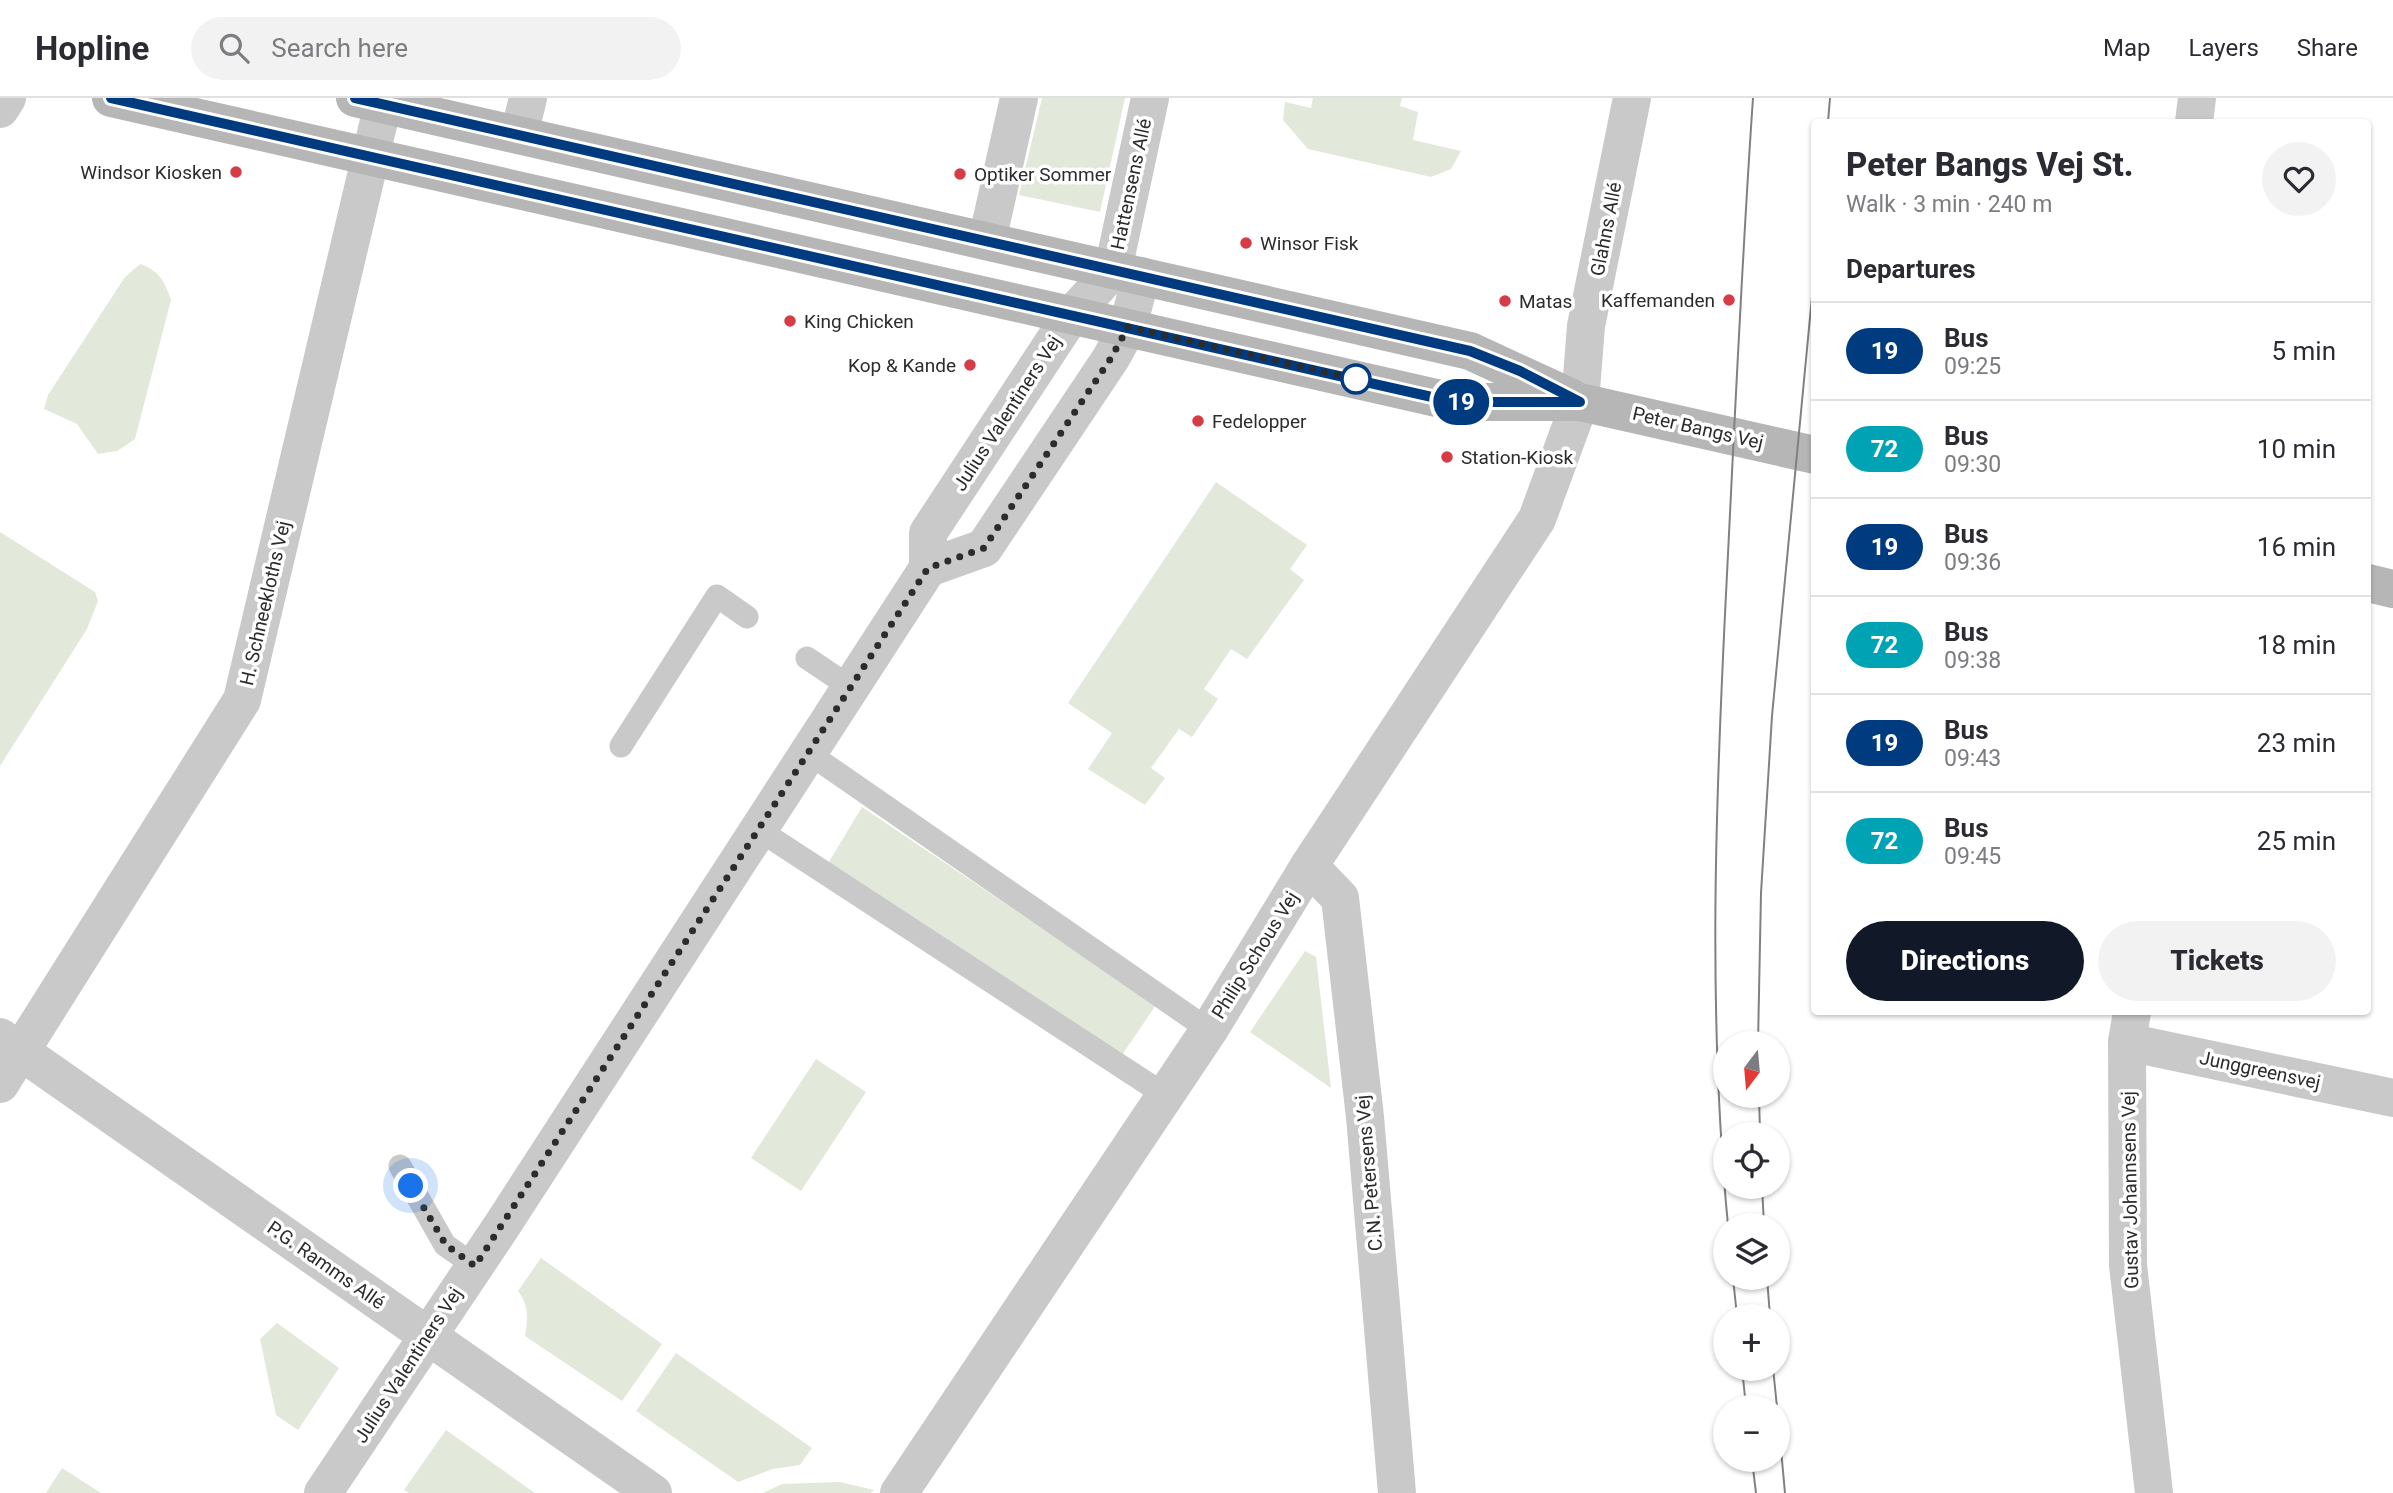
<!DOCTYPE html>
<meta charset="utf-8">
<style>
body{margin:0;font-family:Roboto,sans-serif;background:#f2f2f3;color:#2b2b33;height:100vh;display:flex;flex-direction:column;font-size:26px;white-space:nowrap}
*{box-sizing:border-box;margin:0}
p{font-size:23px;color:#7c7c81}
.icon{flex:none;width:38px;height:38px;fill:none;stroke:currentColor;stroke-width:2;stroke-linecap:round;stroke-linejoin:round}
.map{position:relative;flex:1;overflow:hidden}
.side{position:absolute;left:1811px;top:21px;width:560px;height:896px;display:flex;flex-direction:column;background:#fff;border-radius:7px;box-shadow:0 2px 5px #0004}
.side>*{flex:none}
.badge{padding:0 14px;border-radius:23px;font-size:24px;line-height:46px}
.needle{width:46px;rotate:196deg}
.buttons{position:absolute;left:1713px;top:933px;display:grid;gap:14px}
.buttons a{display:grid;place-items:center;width:77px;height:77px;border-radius:50%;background:#fff;box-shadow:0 2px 5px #0004;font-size:35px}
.you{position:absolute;width:35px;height:35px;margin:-18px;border:5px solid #fff;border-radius:50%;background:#1a73e8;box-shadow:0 0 0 10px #1a73e833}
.map>.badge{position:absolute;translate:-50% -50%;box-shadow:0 0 0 4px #fff}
h2{padding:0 35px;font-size:26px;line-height:63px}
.round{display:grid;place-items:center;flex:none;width:74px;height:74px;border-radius:37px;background:#f2f2f3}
.summary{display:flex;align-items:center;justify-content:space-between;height:119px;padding:0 35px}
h1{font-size:33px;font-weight:800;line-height:52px}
.cta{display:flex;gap:14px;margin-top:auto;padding:14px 35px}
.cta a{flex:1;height:80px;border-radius:42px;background:#111827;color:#fff;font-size:28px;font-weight:800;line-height:80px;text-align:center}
.cta a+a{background:#f2f2f3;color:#2b2b33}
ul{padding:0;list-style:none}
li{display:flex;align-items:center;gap:21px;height:98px;padding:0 35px;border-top:2px solid #e1e1e2}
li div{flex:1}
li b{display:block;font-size:26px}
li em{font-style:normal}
li .badge{min-width:77px;font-weight:700;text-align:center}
header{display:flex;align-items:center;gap:42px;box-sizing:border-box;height:98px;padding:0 35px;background:#fff;border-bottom:2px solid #e1e1e2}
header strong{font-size:33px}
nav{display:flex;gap:38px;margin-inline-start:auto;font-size:24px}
.search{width:490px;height:63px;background:#f2f2f3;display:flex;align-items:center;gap:18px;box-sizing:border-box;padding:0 24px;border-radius:38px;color:#7c7c81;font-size:26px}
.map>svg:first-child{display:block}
.green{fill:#e2e9da}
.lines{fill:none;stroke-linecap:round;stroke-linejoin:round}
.lane{stroke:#c9c9c9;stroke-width:23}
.street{stroke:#c9c9c9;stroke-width:38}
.secondary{stroke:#b6b6b6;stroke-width:38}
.tram{stroke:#818181;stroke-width:2}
.line-casing{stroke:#fff;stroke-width:16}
.line{stroke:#003b80;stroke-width:10}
.walk{stroke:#2c2c2c;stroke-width:7;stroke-dasharray:0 12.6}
.poi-dot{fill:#d53c45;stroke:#fff;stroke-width:2.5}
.stop-dot{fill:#fff;stroke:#003b80;stroke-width:3.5}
.labels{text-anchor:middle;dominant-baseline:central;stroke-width:7;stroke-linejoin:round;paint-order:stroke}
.poi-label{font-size:19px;fill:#2c2c2c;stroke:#fff;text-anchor:start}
.street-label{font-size:19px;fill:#2c2c2c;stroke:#fff}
</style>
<header>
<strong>Hopline</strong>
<div class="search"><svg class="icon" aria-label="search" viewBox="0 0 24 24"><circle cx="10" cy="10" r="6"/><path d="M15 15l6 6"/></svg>Search here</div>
<nav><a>Map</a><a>Layers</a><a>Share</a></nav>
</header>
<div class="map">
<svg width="2393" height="1395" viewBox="0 0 2393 1395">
<rect width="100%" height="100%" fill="#fff"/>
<g class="green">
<polygon points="1042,0 1125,0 1100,114 1019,97"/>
<polygon points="1313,0 1402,0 1400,8 1418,14 1413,42 1461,53 1451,71 1431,79 1308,51 1283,22 1285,4 1311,10"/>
<path d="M140,166C159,172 165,184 171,202L135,341L117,353L98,356L77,326L44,311L48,297L125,179Z"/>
<polygon points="1216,384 1307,447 1290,471 1304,482 1247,561 1231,551 1204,591 1218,601 1192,639 1179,631 1151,670 1165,680 1145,707 1088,671 1112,635 1068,605"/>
<polygon points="0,434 95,494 98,503 87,531 0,668"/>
<polygon points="862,709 1156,907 1120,960 827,767"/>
<polygon points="1305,853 1316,859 1331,990 1250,934"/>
<polygon points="816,961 866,994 801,1093 751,1060"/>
<path d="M541,1160L662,1246L622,1303L525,1238C528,1221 529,1207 518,1193Z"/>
<polygon points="277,1225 339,1270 298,1332 276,1317 260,1241"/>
<polygon points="676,1255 812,1350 800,1367 773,1371 738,1384 636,1313"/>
<polygon points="446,1332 535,1395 409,1395 404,1392"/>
<polygon points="62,1370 101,1395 46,1395"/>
<polygon points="840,1384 874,1392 871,1395 763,1395 782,1386"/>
</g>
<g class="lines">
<g class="lane">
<polyline points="807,560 850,589"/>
<polyline points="621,648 717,498 747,519"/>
<polyline points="807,654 1209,932"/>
<polyline points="759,732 1165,997"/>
<polyline points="400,1068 445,1147 475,1168"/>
</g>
<g class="street">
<polyline points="0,11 7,0"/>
<polyline points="2194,24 2197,0"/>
<polyline points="519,37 528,0"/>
<polyline points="987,143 1019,0"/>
<polyline points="928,470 984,450 1111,260 1128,229 1141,178"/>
<polyline points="1309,768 1340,800 1365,1019 1397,1395"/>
<polyline points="2132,914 2127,944 2128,1167 2154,1395"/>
<polyline points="0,939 653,1395"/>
<polyline points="2127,944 2393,1000"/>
<polyline points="0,986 242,602 383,6"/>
<polyline points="323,1395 503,1126 928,470 928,435 1070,219 1113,172 1150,0"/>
<polyline points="899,1395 1209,932 1309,768 1537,421 1580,304 1586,228 1632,0"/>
</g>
<g class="secondary">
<polyline points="111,0 1454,304 1580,304 1815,357"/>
<polyline points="355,0 1470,253 1572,300"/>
<polyline points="2368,485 2393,491"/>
</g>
<g class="tram">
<polyline points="1828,24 1830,0"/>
<polyline points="1758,945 1761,795 1772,618 1815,167"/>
<polyline points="1759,998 1760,1036"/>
<polyline points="1762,1088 1764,1127"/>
<path d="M1728,1127C1707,911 1716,692 1727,476C1735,317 1742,158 1753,0"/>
<polyline points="1733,1180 1737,1218"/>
<polyline points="1767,1180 1770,1218"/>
<polyline points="1742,1270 1746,1309"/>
<polyline points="1773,1270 1777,1309"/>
<polyline points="1778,1319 1785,1395"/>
<polyline points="1752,1362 1756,1395"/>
</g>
</g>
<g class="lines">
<g class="line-casing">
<polyline id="line" points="111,0 1454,304 1580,304 1520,273 1470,253 355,0"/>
</g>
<use href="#line" class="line"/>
<polyline class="walk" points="411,1088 446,1147 475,1168 928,470 984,450 1111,260 1128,229 1356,281"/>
</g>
<g class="poi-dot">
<circle cx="236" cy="74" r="7"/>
<circle cx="960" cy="76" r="7"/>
<circle cx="1246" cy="145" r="7"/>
<circle cx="1729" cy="202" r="7"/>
<circle cx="1505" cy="203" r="7"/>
<circle cx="790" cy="223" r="7"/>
<circle cx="970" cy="267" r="7"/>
<circle cx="1198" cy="323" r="7"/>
<circle cx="1447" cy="359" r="7"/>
</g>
<circle class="stop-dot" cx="1356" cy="281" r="14"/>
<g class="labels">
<g class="poi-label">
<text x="222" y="74" text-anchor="end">Windsor Kiosken</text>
<text x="974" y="76">Optiker Sommer</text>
<text x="1260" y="145">Winsor Fisk</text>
<text x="1715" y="202" text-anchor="end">Kaffemanden</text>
<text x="1519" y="203">Matas</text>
<text x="804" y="223">King Chicken</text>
<text x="956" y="267" text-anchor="end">Kop &amp; Kande</text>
<text x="1212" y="323">Fedelopper</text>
<text x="1461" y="359">Station-Kiosk</text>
</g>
<g class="street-label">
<text transform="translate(1131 86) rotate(-78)">Hattensens Allé</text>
<text transform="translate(1606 131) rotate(-79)">Glahns Allé</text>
<text transform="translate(1007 315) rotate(-57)">Julius Valentiners Vej</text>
<text transform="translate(1698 330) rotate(13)">Peter Bangs Vej</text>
<text transform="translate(265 505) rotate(-77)">H. Schneekloths Vej</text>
<text transform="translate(1255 857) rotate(-58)">Philip Schous Vej</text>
<text transform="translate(2260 972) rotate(12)">Junggreensvej</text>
<text transform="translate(1369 1075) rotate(-95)">C.N. Petersens Vej</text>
<text transform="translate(2130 1092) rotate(-91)">Gustav Johannsens Vej</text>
<text transform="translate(326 1167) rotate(35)">P.G. Ramms Allé</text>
<text transform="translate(408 1267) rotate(-57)">Julius Valentiners Vej</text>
</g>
</g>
</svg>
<div class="buttons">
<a><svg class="needle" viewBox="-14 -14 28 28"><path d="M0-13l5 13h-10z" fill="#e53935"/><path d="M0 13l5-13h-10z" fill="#7c7c81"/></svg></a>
<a><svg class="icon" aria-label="locate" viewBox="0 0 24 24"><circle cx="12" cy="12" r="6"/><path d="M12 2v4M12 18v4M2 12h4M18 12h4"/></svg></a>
<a><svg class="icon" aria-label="layers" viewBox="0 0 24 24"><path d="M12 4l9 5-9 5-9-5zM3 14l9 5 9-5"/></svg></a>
<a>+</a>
<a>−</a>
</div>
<div class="you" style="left:411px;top:1088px"></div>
<b class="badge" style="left:1461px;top:304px;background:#003b80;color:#fff">19</b>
<section class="side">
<div class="summary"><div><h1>Peter Bangs Vej St.</h1><p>Walk · 3 min · 240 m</p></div><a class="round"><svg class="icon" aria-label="heart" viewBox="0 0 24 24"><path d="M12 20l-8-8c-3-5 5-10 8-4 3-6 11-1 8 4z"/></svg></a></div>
<h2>Departures</h2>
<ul>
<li><span class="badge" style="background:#003b80;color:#fff">19</span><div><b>Bus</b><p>09:25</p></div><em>5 min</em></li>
<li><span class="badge" style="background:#00a3b4;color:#fff">72</span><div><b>Bus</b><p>09:30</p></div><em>10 min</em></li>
<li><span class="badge" style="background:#003b80;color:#fff">19</span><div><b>Bus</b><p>09:36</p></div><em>16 min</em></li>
<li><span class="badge" style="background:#00a3b4;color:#fff">72</span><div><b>Bus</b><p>09:38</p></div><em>18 min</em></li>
<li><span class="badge" style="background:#003b80;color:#fff">19</span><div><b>Bus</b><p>09:43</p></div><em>23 min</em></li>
<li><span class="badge" style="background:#00a3b4;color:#fff">72</span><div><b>Bus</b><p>09:45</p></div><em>25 min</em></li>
</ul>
<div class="cta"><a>Directions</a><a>Tickets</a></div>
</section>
</div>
